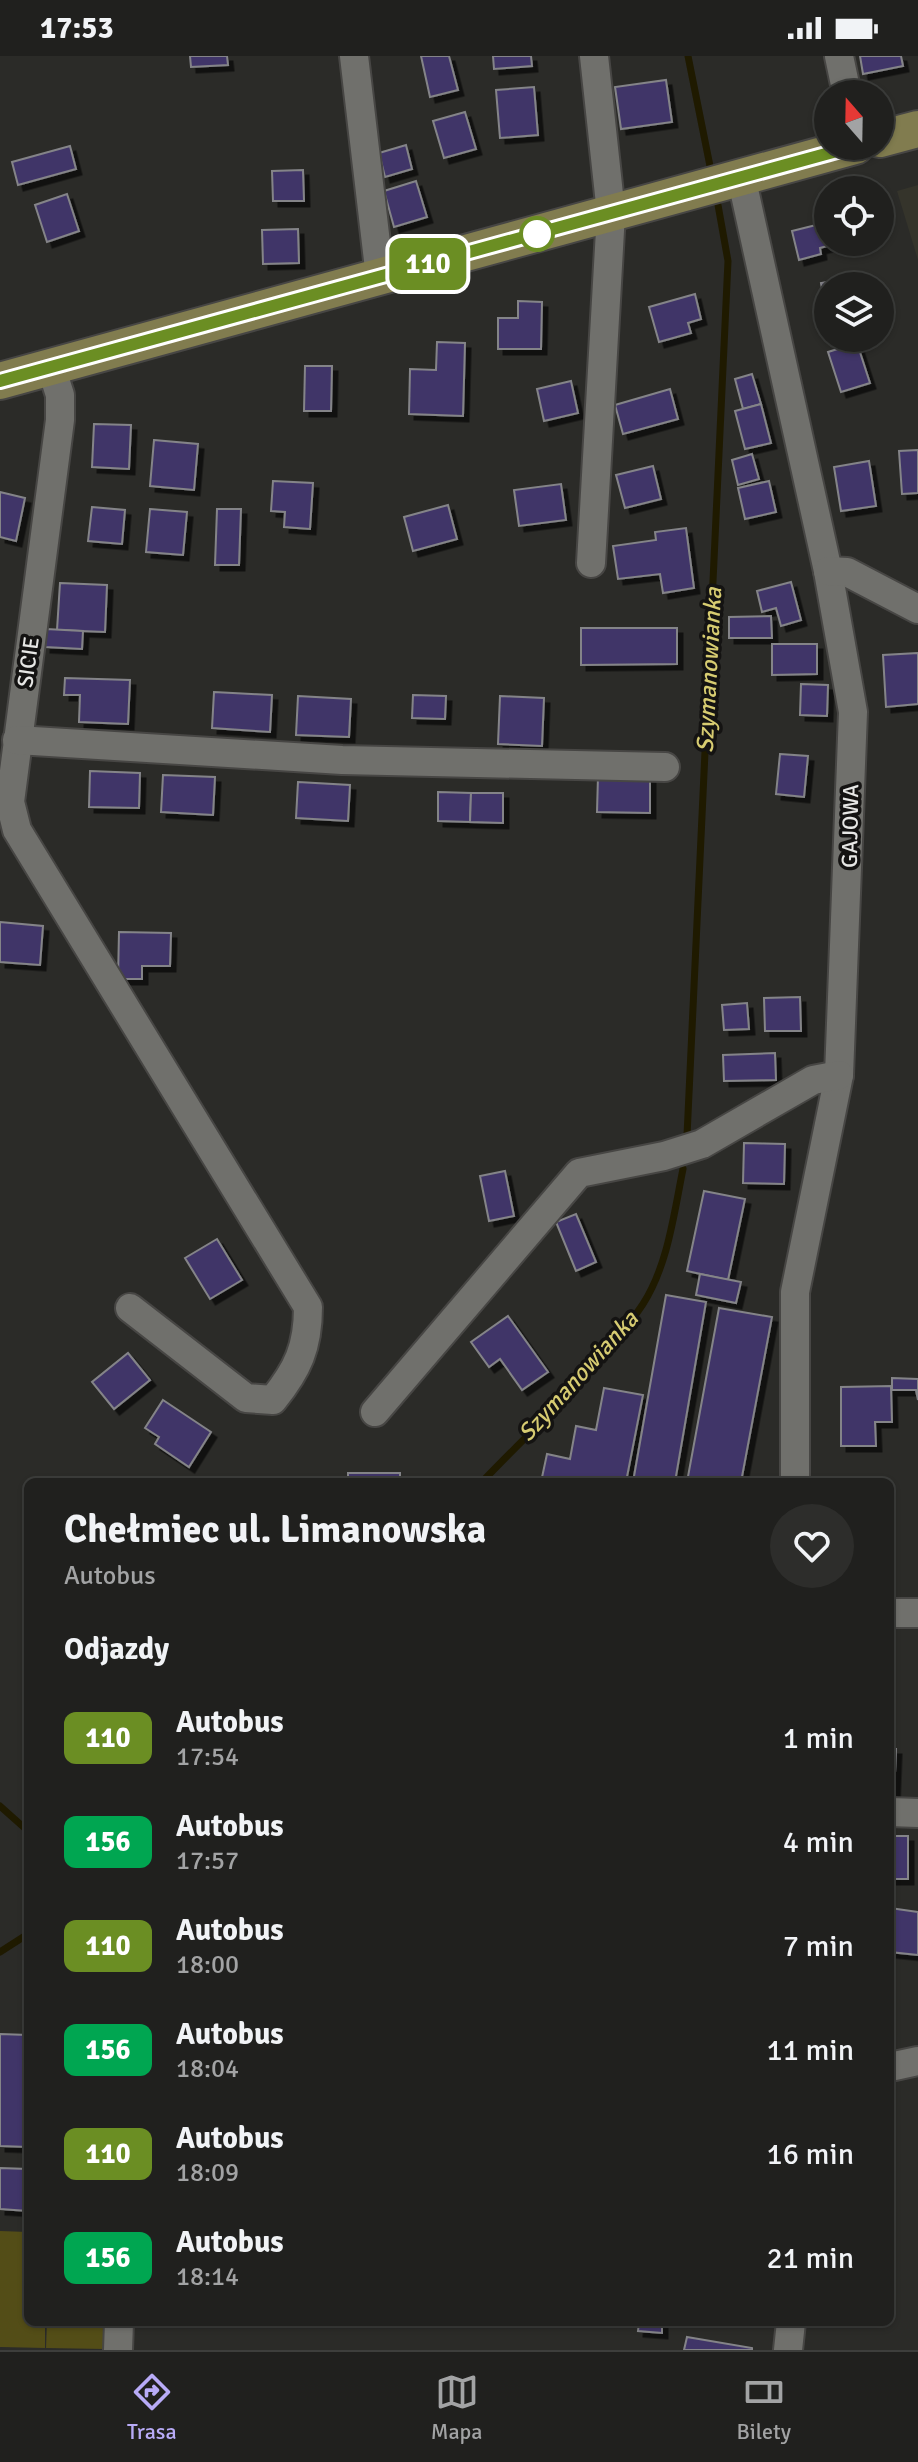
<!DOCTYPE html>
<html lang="pl">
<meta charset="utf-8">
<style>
body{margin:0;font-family:Signika,sans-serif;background:#2d2d2b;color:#f1f3f6;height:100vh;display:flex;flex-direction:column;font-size:30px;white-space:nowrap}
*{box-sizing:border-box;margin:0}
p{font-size:26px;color:#a2a3a4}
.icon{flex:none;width:44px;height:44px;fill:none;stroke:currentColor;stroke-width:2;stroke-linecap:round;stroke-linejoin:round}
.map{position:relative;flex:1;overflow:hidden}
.details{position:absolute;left:24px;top:1422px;width:870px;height:848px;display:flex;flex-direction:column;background:#20201e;border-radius:12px;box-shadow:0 2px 6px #0004,0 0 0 2px #3d3e3c}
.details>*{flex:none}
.badge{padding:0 16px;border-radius:12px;font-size:28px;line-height:52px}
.needle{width:52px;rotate:340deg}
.controls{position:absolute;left:814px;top:24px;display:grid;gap:16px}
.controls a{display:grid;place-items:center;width:80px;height:80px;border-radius:50%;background:#20201e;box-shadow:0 2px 6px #0004,0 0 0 2px #3d3e3c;font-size:40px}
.map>.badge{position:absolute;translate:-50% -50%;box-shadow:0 0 0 4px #fff}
h2{padding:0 40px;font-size:30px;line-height:72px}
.round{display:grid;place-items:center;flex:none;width:84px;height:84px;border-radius:42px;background:#2d2d2b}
.headline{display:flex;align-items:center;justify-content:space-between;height:136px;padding:0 40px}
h1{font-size:38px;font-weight:800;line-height:60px}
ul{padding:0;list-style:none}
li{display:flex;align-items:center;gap:24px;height:104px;padding:0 40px}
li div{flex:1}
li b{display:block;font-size:30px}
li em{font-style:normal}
li .badge{min-width:88px;font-weight:700;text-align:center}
.status{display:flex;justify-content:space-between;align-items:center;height:56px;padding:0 40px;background:#20201e;direction:ltr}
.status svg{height:22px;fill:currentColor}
.menu{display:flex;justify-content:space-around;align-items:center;height:112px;border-top:2px solid #3d3e3c;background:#20201e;font-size:22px;color:#a2a3a4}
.menu a{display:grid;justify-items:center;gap:4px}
.menu .on{color:#b8abf7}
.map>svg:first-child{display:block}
.built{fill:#35342b}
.green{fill:#534d17}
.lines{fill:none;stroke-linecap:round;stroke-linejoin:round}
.stream{stroke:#1f1a00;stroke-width:7}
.building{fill:#413668;stroke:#848488;stroke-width:2;filter:url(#shadow)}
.minor-casing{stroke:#474644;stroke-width:32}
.major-casing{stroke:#474644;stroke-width:40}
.minor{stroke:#70706c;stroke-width:28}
.major{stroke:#817c4f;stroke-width:36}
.line-casing{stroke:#fff;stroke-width:18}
.line{stroke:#6b8e23;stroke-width:12}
.stop-dot{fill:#fff;stroke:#6b8e23;stroke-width:4}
.labels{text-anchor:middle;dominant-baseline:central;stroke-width:7;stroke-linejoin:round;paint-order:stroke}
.street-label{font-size:22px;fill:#e7e7e5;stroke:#141312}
.water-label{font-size:24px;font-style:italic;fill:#d7cc71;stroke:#141312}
</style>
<div class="status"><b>17:53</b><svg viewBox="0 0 49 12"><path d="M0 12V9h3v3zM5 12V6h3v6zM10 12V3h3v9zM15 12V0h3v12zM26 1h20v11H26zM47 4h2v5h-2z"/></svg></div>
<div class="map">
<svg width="918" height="2294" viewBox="0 0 918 2294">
<defs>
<filter id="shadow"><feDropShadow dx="5.5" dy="5.5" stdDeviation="0" flood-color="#0009"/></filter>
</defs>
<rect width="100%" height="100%" fill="#2b2b28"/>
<polygon class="built" points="918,129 918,204 897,135"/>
<g class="green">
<polygon points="0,2175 28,2176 28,2266 45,2266 45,2292 0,2291"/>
<polygon points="47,2266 104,2266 104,2293 46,2292"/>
</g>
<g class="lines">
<g class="stream">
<polyline points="688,0 710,110"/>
<polyline points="687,1080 728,205 718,149"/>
<path d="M482,1426C536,1369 600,1314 643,1248C668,1209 674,1157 683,1113"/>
<polyline points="0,1750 28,1775"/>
<polyline points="0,1896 28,1878"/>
</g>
</g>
<g class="building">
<polygon points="190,0 227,0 228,9 191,11"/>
<polygon points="421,0 449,0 458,34 430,41"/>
<polygon points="493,0 531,0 532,10 494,13"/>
<polygon points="860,0 901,0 903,10 863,18"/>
<polygon points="666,24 672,66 621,73 615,31"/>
<polygon points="534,31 538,79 500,82 496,34"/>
<polygon points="465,56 476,93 444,102 433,65"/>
<polygon points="406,89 412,113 385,121 379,97"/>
<polygon points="70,90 76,113 18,129 12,106"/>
<polygon points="303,114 304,145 273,145 272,115"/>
<polygon points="416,125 427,161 394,171 384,135"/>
<polygon points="67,138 79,175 47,186 35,149"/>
<polygon points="828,166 828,186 841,186 820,192 821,198 799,204 792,175"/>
<polygon points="298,173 299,207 263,208 262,174"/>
<polygon points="862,220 864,230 828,230 827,261 821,227"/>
<polygon points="695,238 701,263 688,267 691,277 659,286 649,251"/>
<polygon points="518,245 542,246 541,293 498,293 498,262 518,262"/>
<polygon points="437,286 465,287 463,360 409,358 410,313 436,314"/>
<polygon points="857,287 870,327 841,336 828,296"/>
<polygon points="305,310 332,310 331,355 304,355"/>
<polygon points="752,318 761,348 743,353 735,323"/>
<polygon points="571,325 578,357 544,365 537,333"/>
<polygon points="670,333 678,363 623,378 615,349"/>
<polygon points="761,348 771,387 745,393 735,355"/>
<polygon points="94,368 131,369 129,413 92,411"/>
<polygon points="154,384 198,388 194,434 150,430"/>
<polygon points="918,394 918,437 902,438 899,395"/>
<polygon points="752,398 759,423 738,429 732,404"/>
<polygon points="869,405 876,450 841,455 834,411"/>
<polygon points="653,410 661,443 625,452 616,419"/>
<polygon points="273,425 313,427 310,473 284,471 285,456 271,455"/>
<polygon points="769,425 776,456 745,463 738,432"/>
<polygon points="561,428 566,464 519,470 514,434"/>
<polygon points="0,436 25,442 16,485 0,481"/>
<polygon points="448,449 457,483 413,495 404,461"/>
<polygon points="92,451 125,454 122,488 88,485"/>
<polygon points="150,453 187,456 183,499 146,496"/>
<polygon points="217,453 241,453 239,509 215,509"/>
<polygon points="686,472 694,532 663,537 660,518 618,523 613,490 656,484 655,476"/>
<polygon points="791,526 801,564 781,570 776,552 762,556 757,535"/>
<polygon points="60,527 107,529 105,576 57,574"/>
<polygon points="771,560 772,582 729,582 729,561"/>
<polygon points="581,572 677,572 677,608 581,609"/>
<polygon points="46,573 83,575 82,593 45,591"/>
<polygon points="772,588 817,588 817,618 772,619"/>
<polygon points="918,597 918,648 886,651 883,599"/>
<polygon points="65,622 130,624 128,668 79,666 80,639 64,639"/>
<polygon points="801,628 828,629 827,660 800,659"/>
<polygon points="214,636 272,639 270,676 212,672"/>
<polygon points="413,639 446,640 445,663 412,662"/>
<polygon points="298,640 351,643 349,681 296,679"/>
<polygon points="500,640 544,642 542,690 498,688"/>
<polygon points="780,698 808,700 804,741 776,738"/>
<polygon points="90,715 140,717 139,752 89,751"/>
<polygon points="163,719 215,721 213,759 161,756"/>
<polygon points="598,720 650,721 650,757 597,756"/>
<polygon points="298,726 350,729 348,765 296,762"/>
<polygon points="438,736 471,737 470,766 438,765"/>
<polygon points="471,737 503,737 503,767 470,766"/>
<polygon points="0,866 43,870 40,909 0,906"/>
<polygon points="119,876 171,877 170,910 142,910 142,923 118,923"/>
<polygon points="800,941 801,975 765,975 764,942"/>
<polygon points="747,947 749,973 724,974 722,949"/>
<polygon points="775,997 776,1024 724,1025 723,999"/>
<polygon points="744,1087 785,1088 784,1128 743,1127"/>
<polygon points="505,1115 514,1160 489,1165 480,1120"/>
<polygon points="704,1135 745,1143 728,1224 687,1215"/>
<polygon points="576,1158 596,1206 576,1215 556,1166"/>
<polygon points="217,1183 242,1224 210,1243 185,1202"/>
<polygon points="700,1218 741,1226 736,1247 696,1239"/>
<polygon points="666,1239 706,1246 675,1426 633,1426"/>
<polygon points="719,1252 772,1261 741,1426 687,1426"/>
<polygon points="508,1260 548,1316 522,1334 500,1303 489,1311 471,1286"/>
<polygon points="128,1297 150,1324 114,1353 92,1326"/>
<polygon points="892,1322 918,1323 918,1344 916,1334 892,1334"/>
<polygon points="891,1330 892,1366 875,1366 876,1390 841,1390 841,1331"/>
<polygon points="604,1332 643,1339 626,1426 541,1426 547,1398 570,1403 576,1370 596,1374"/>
<polygon points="163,1344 211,1376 189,1411 155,1388 159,1381 145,1372"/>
<rect x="348" y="1417" width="52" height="9"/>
<polygon points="890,1693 896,1693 894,1741 890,1741"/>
<rect x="890" y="1780" width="18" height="43"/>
<polygon points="890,1852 918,1856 918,1899 890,1896"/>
<polygon points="0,1978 28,1979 28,2091 0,2090"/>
<polygon points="0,2112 28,2113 28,2155 0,2153"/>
<polygon points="639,2266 662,2266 662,2277 638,2275"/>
<polygon points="687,2281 752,2292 752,2294 684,2294"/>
</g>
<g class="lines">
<g class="minor-casing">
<g id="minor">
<polyline points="354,0 380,221"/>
<polyline points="839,0 847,38"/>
<polyline points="741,120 828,515 853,656 839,1019 795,1236 795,1426"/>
<path d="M51,311L60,339V364L10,746L17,774L308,1251C308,1291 298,1313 273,1344L246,1342L130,1252"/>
<polyline points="591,507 611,157 594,0"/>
<polyline points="828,515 847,516 918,553"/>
<polyline points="17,684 342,704 665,711"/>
<polyline points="375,1356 579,1117 664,1100 702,1088 813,1024 839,1019"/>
<polyline points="890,1557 918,1557"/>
<polyline points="890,1756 918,1757"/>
<polyline points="890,2011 918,2005"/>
<polyline points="118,2294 119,2266"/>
<polyline points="788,2294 791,2266"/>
</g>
</g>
<g class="major-casing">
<g id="major">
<polyline points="880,83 918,73"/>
<polyline points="0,325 855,90"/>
</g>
</g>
<use href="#minor" class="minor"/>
<use href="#major" class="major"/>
</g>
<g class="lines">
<g class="line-casing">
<polyline id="line" points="0,325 855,90"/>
</g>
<use href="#line" class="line"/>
</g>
<circle class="stop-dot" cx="537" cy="178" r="16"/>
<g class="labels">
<g class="street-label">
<text transform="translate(28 606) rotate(-82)">SICIE</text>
<text transform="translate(850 770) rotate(-89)">GAJOWA</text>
</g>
<g class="water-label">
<text transform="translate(709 614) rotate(-87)">Szymanowianka</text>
<text transform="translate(578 1320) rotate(-48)">Szymanowianka</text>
</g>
</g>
</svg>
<div class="controls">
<a><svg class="needle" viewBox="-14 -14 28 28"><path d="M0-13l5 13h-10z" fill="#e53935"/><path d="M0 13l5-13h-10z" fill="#a2a3a4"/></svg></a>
<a><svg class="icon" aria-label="locate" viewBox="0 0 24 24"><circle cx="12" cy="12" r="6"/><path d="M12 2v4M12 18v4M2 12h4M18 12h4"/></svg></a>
<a><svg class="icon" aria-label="layers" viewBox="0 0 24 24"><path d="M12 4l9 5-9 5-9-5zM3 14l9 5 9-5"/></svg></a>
</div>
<b class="badge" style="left:428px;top:208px;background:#6b8e23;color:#fff">110</b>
<section class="details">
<div class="headline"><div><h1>Chełmiec ul. Limanowska</h1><p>Autobus</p></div><a class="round"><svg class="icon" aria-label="heart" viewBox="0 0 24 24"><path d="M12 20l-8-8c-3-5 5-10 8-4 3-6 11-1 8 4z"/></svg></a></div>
<h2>Odjazdy</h2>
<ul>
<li><span class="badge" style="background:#6b8e23;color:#fff">110</span><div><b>Autobus</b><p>17:54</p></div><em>1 min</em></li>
<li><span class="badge" style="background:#00a651;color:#fff">156</span><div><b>Autobus</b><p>17:57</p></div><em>4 min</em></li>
<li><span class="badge" style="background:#6b8e23;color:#fff">110</span><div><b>Autobus</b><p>18:00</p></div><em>7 min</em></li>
<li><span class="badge" style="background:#00a651;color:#fff">156</span><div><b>Autobus</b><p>18:04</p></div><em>11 min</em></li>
<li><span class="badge" style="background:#6b8e23;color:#fff">110</span><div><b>Autobus</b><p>18:09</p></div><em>16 min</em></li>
<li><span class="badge" style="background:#00a651;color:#fff">156</span><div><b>Autobus</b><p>18:14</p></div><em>21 min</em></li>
</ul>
</section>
</div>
<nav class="menu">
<a class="on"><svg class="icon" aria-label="directions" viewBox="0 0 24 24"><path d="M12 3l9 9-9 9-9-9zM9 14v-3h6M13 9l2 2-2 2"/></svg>Trasa</a>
<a><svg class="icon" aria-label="map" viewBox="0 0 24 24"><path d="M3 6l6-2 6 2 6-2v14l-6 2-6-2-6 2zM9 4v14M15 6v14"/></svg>Mapa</a>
<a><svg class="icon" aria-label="tickets" viewBox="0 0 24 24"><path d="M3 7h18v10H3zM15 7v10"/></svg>Bilety</a>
</nav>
